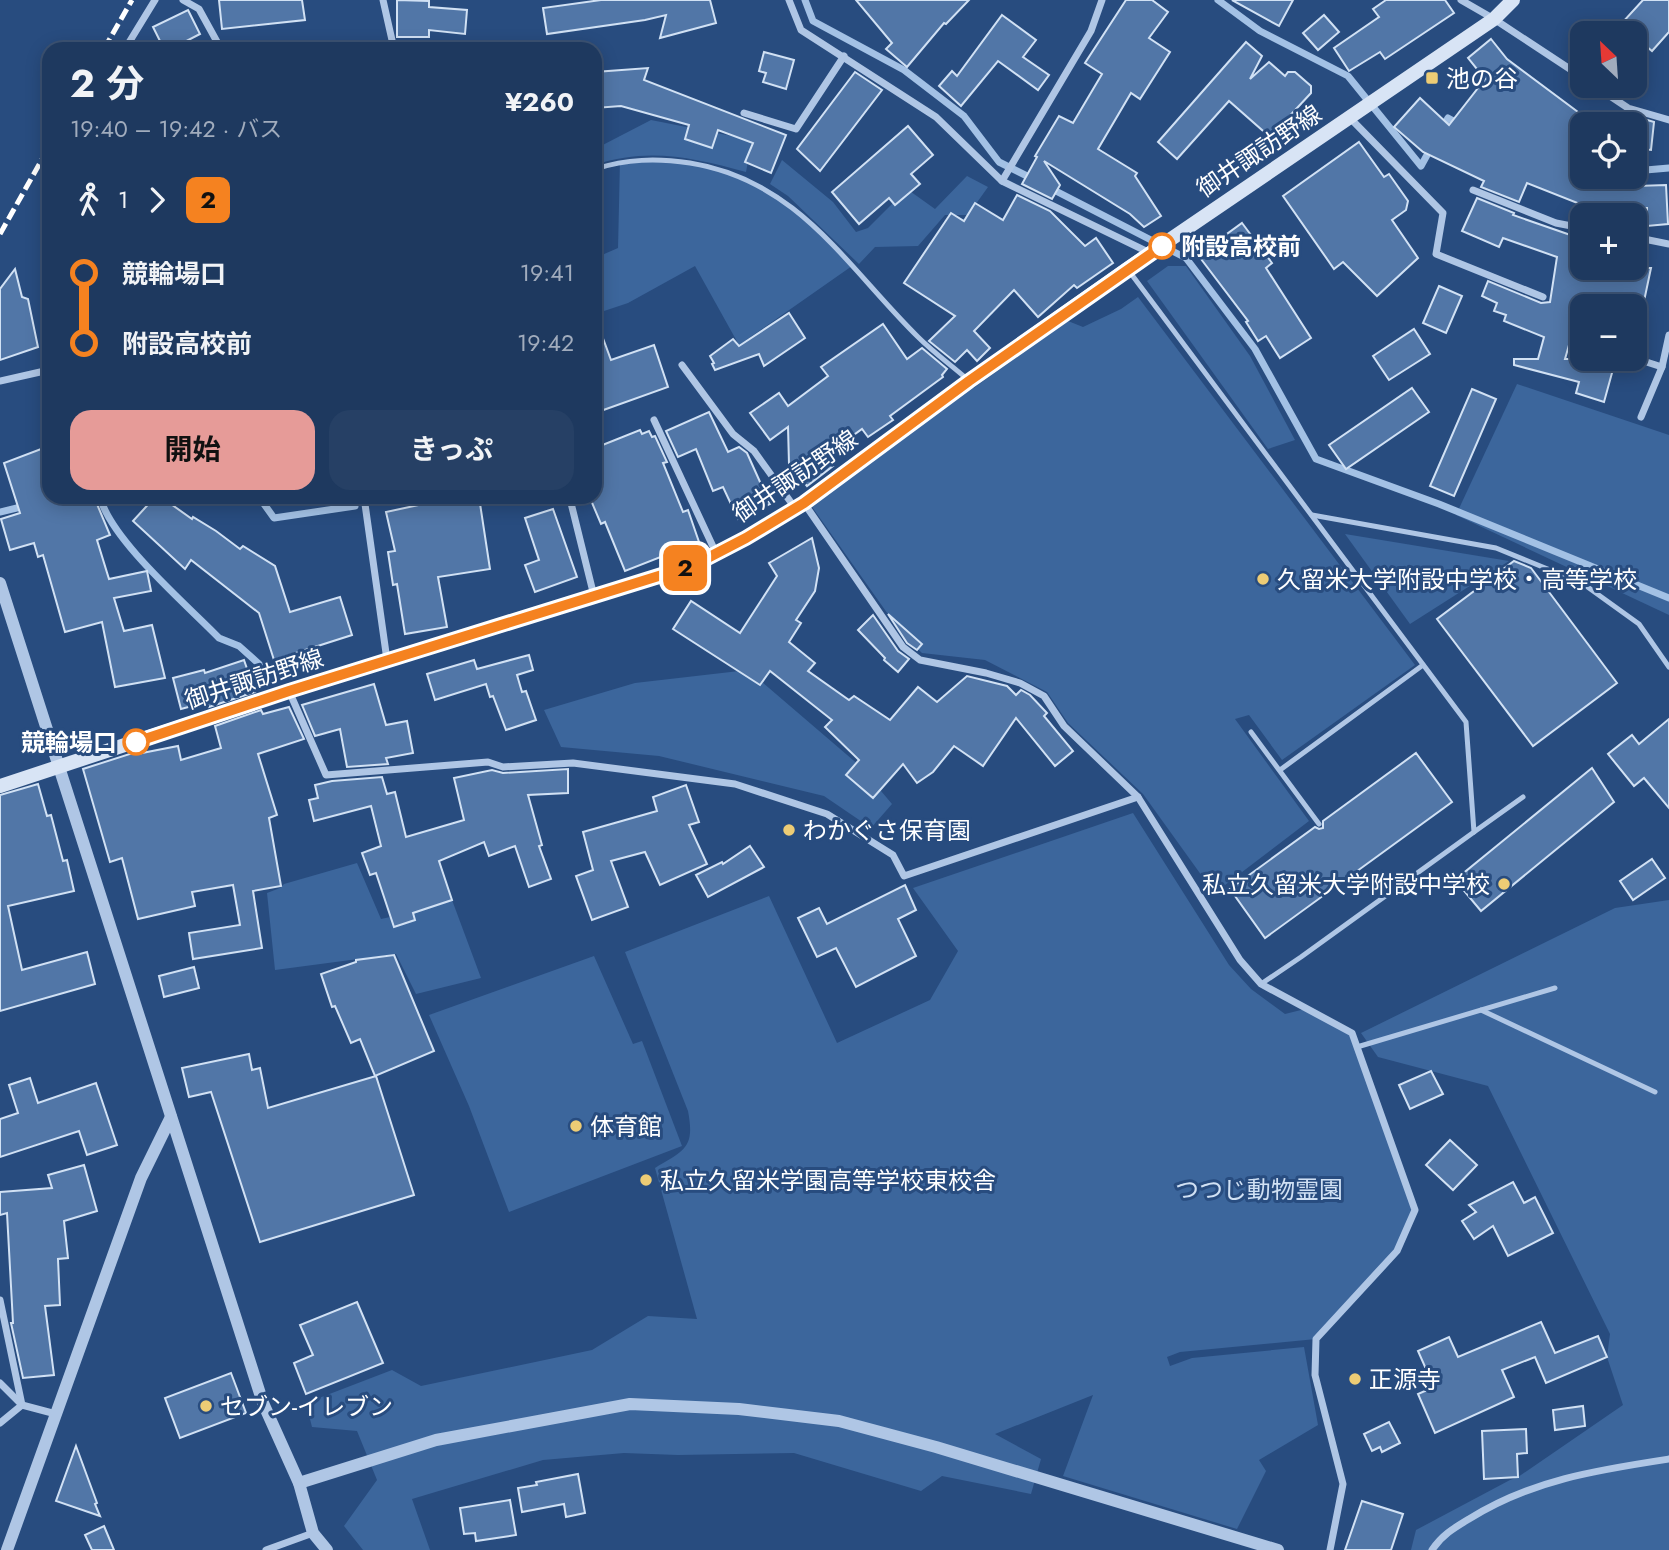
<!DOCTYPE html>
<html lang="ja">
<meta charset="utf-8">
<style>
body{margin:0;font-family:Jost,"Noto Sans JP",sans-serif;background:#264065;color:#f1f3f6;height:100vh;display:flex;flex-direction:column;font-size:26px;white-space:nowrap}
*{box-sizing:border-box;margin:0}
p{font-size:23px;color:#a1acbd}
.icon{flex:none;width:38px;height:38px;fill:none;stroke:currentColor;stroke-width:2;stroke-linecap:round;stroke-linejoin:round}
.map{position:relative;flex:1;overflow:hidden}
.sheet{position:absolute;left:42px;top:42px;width:560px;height:462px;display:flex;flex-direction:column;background:#1e395f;border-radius:21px;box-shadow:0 4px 18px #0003,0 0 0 2px #3c5374}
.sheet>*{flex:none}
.badge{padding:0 14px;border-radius:10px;font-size:24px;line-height:46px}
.needle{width:46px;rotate:335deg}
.tools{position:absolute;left:1570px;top:21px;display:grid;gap:14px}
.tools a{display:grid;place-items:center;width:77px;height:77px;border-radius:14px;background:#1e395f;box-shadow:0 4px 18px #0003,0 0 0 2px #3c5374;font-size:35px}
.map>.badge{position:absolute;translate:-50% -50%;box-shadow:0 0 0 4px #fff}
.legs{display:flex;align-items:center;gap:10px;height:77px;padding:0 28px;font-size:23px}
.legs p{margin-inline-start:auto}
.headline{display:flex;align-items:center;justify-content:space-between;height:119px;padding:0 28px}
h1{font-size:38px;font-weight:700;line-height:52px}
.primary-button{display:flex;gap:14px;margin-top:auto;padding:14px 28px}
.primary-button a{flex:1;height:80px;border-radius:21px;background:#e69b98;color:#111;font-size:28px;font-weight:700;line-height:80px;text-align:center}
.primary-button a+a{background:#264065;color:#f1f3f6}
ul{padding:0 28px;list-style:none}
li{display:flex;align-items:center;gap:24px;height:70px;font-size:26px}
li i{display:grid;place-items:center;width:10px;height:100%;margin:0 9px;background:currentColor}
li i::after{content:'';width:18px;height:18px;margin:-9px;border:5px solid;border-radius:50%;background:#1e395f}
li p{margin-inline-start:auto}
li:first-child i{background:linear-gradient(#0000 50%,currentColor 0)}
li:last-child i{background:linear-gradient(currentColor 50%,#0000 0)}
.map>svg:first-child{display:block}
.green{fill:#3c669c}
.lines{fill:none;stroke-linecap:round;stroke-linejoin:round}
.stream{stroke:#a3c1e5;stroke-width:7}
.building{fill:#5176a7;stroke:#d1e1f4;stroke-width:2}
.service{stroke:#afc6e5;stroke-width:5}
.minor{stroke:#afc6e5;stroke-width:7}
.tertiary{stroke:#afc6e5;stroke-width:12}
.secondary{stroke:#d8e4f5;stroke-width:14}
.rail{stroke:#fff;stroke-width:5;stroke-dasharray:12 5;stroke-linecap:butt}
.line-1-casing{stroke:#fff;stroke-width:16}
.line-1{stroke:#f58220;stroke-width:10}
.poi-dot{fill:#edcc75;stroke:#284c7f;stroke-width:2.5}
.stop-1-dot{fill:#fff;stroke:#f58220;stroke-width:3.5}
.labels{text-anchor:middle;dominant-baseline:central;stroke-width:6;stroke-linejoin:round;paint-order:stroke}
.poi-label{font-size:24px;fill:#fff;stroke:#284c7f;text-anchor:start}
.street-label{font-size:24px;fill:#fff;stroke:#284c7f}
.stop-label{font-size:24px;font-weight:bold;fill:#fff;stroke:#284c7f;text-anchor:start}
.park-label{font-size:24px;fill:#d1e1f4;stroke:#284c7f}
</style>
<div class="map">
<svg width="1669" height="1550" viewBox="0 0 1669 1550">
<rect width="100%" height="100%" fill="#284c7f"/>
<g class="green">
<path d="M651,120L752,140L746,172C693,158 649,147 595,165V149Z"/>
<path d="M662,158C704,165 748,172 783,199C808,218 830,244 852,266L739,345L695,266L628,303L595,314V258L618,248L620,161Z"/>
<polygon points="782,160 833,202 856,232 868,228 907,189 935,209 967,176 988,187 968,215 945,215 918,246 875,247 859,264 788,196 770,184"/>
<polygon points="1168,266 1186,266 1250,356 1295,440 1268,449 1147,281"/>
<polygon points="1138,297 1415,665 1282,760 1249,715 1235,719 1309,821 1225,885 1212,890 1143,794 1068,723 1047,692 985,660 922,653 902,634 810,504 1068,321 1083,327 1121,309"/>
<polygon points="1517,384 1669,435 1669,615 1456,515"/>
<polygon points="1345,534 1509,561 1410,624"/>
<polygon points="748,670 860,766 892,804 871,828 824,796 659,756 561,747 544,710 635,683"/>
<path d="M1133,813L1229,965L1251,989L1285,1014L1305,1009L1352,1033L1415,1210L1397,1251L1316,1339L1180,1352L1167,1357L1170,1366L1192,1358L1304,1347L1318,1425L1259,1460L1266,1471L1237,1529L1063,1476L1093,1395L995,1434L1041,1459L1031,1494L942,1476L921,1491L794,1453L678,1455L624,1453L543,1460L412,1499L430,1550H363L344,1526L377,1480L357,1431L312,1427L306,1403L392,1370L421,1386L592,1350L648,1316L697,1319L655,1168C685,1150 695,1148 688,1111L625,952L769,896L837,1043L930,1000L958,951L913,888Z"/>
<polygon points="357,863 381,919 418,911 452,900 481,978 416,994 396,954 275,970 267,893 280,888 284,884"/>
<polygon points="1669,900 1669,1550 1411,1550 1416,1530 1510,1480 1518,1477 1623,1405 1607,1357 1610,1334 1488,1086 1378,1057 1361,1033 1615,908"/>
<polygon points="594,956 633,1044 642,1041 682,1146 509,1212 469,1106 429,1015"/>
</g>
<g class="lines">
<g class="stream">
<polyline points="805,0 813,21 904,70 964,116 999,162 1033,179"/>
<polyline points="1218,0 1260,31 1348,76 1421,166 1432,146"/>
<polyline points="1441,130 1448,118 1459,124"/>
<polyline points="1634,171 1669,168"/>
<polyline points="1050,188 1186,258 1255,349 1316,459 1439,504 1669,598"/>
<path d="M100,497C111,540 186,604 219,638L239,646L269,673"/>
<polyline points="259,497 274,518 355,506"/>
<polyline points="101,501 118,497"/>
<polyline points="0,512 25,506"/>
</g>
</g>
<g class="building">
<polygon points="219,0 302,0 305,20 222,29"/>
<polygon points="397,0 429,1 429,7 467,10 465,34 429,30 429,37 397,37"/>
<polygon points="601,0 710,0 716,23 660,38 666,15 645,20 547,34 543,8"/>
<polygon points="856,0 969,0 946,24 944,23 907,67 886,49 892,43"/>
<polygon points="1126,0 1152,0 1168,12 1149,38 1170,52 1140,99 1131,93 1098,149 1137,173 1135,176 1161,216 1144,227 1130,214 1044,161 1060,185 1052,199 1022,184 1037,157 1035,156 1059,116 1073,123 1102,74 1085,63"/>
<polygon points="1232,0 1293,0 1279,26"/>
<polygon points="1386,0 1445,0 1454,13 1385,59 1380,52 1349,71 1334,48 1379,17 1373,9"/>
<polygon points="1643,0 1669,0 1669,32 1652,51 1634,36 1634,33 1621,24"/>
<polygon points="188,10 200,34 171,49 164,49 153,27"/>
<polygon points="1002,15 1036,40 1023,57 1049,75 1038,90 998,61 961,106 939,86 952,71 957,76"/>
<polygon points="1324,15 1339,32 1318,50 1303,33"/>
<polygon points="1491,39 1507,59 1582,115 1582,182 1637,181 1637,186 1666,185 1668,224 1647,226 1647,208 1590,208 1527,183 1519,202 1481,187 1484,181 1423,152 1394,127 1420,98 1449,125 1485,79 1468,58"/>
<polygon points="1246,42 1262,56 1250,79 1269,62 1285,76 1288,72 1295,72 1311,86 1311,93 1270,137 1229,101 1177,159 1158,142"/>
<polygon points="764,52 794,60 786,89 763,82 766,73 759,71"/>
<polygon points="648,68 644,80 786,135 771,173 745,162 753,143 718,130 712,148 685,139 689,125 621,106 595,108 595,72"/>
<polygon points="855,72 882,90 820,171 797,149"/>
<polygon points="1634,116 1654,122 1651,150 1634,148"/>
<polygon points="908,126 933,155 911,174 920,184 895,205 889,198 859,224 832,192"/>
<polygon points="1359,142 1384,177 1389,174 1408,201 1406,210 1392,220 1418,258 1377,296 1343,262 1334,269 1283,196"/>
<polygon points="1017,195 1050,211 1085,246 1096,238 1113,263 1077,288 1074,285 1038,317 1014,290 974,331 990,348 977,361 967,350 955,362 929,341 955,316 904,283 951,213 964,221 975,203 1003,220"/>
<polygon points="1477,198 1514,213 1513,215 1582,239 1582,268 1651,268 1643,306 1593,306 1581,303 1565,359 1604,359 1615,362 1604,402 1576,393 1579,382 1514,365 1514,359 1538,359 1544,337 1504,321 1506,315 1494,311 1497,303 1482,296 1488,281 1541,303 1550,302 1557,257 1503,238 1499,247 1462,231"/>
<polygon points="1242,223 1272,263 1266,268 1311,338 1280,358 1266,336 1258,341 1246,322 1248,321 1198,255"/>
<polygon points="15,269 22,297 28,299 38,347 0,360 0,289"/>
<polygon points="1439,286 1462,296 1446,333 1423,323"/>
<polygon points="789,313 805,338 764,366 759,354 715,370 712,364 714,363 710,356 733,339 739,346"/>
<polygon points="597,322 611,360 654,345 668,387 595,413 595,323"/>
<polygon points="883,324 907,359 922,348 947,369 942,375 943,377 890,416 893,420 868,437 862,429 825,456 833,466 807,486 789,464 788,427 770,440 750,413 779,393 788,406 828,376 821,367"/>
<polygon points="1414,329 1430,354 1389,380 1373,356"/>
<polygon points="1412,388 1429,412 1346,469 1329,445"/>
<polygon points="1472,389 1496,399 1454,496 1430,486"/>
<polygon points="709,412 728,452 739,447 747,453 770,504 738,519 723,487 713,491 696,449 678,457 666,431"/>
<polygon points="640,430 642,434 649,431 652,437 655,436 667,462 663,463 683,512 688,510 699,542 625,571 605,522 601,524 590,498 595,497 595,448"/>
<polygon points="49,446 49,497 94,497 110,535 97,540 109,579 147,571 151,591 114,598 124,631 152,625 165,678 115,687 102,622 65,632 43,555 38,557 34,543 10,550 1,519 20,513 4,463"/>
<polygon points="155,497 161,497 192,519 193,517 216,531 240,549 243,546 275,566 290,612 340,597 352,635 274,660 259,613 191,560 185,569 133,521"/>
<polygon points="456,497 479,497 490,569 438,577 447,627 405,634 397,584 393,585 388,552 395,551 386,512"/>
<polygon points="553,509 577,577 535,592 525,565 539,560 525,518"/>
<polygon points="812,538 819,568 815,591 796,620 801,623 789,642 815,663 808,671 849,700 854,696 890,720 918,687 937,702 967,676 1007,686 1016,695 1021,690 1030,695 1047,713 1044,716 1073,751 1055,766 1016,718 983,766 954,746 933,772 917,783 903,764 873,798 846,775 859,760 825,727 832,720 770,671 760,685 673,629 691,601 740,633 777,576 769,563"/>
<polygon points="1514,561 1531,568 1617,683 1533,746 1437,619"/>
<polygon points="888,614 922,644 917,650 907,643"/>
<polygon points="873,615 898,651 909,659 898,672 884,660 885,658 858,630"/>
<polygon points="529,655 533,670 517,675 522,692 526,691 536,720 506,730 493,696 490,697 486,684 435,700 427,674 474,660 477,669"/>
<polygon points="244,660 255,692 209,707 207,702 181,709 173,678 204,670 205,673"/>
<polygon points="374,684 386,725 407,721 413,753 386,758 388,764 347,767 340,729 315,736 302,705"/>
<polygon points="289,707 304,739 258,754 277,815 269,818 281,886 253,891 262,948 193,959 189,933 240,925 233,885 192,892 195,906 138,919 122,858 110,862 83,769 142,750 142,753 178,746 181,760 221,748 215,726 261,710 263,714"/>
<polygon points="1669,719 1669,808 1644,778 1634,786 1608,754 1632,735 1639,744"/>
<polygon points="1416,753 1452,802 1265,938 1230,889 1315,827 1319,829 1323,828 1323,821"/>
<polygon points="1592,768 1614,802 1481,911 1455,880"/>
<polygon points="568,769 568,793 528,795 542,845 539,846 551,879 529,887 515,846 489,856 484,842 439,861 452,900 413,913 415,920 394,927 376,873 370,875 362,853 381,846 371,806 314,821 309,800 318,798 315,785 332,781 382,777 387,794 395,792 406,837 464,820 454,778 492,770 503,773"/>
<polygon points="38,784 47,816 51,815 63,861 67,860 74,891 8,906 22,970 87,952 95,984 0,1011 0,795"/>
<polygon points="686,785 699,822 689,825 707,864 660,885 645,852 611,861 628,907 592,920 576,876 593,870 583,832 657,811 653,797"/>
<polygon points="750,846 764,867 708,897 696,875 722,862 723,864"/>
<polygon points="1652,859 1665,878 1633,900 1620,881"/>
<polygon points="905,885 916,910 898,919 916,956 856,987 836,948 817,957 798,918 819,908 827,924"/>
<polygon points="394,955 434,1051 375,1076 360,1039 351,1043 335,1006 332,1007 321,974 356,962 356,960"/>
<polygon points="194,967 199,988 164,997 159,976"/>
<polygon points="249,1054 252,1070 260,1068 268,1108 376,1076 414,1195 260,1242 211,1092 189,1097 182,1068"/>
<polygon points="1431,1071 1443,1094 1410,1109 1399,1085"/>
<polygon points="30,1078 38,1103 96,1083 117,1145 87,1155 79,1131 0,1157 0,1119 18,1113 9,1085"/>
<polygon points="1450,1140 1477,1165 1453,1190 1426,1165"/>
<polygon points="84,1165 97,1211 64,1221 68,1258 58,1259 60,1305 45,1306 54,1375 23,1378 11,1323 13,1323 7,1213 0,1215 0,1192 52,1188 48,1175"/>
<polygon points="1513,1182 1524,1203 1535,1197 1553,1233 1508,1256 1493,1226 1474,1239 1462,1221 1476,1212 1469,1205"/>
<polygon points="357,1302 383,1363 306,1394 294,1363 313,1355 300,1325"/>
<polygon points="1541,1322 1555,1353 1598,1336 1607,1357 1546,1383 1535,1357 1502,1370 1514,1397 1435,1433 1418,1394 1434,1387 1418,1351 1449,1337 1458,1357"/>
<polygon points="231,1373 246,1413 180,1438 165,1398"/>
<polygon points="1583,1406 1585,1426 1555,1430 1553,1410"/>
<polygon points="1389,1422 1400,1443 1382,1452 1380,1447 1372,1451 1364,1434"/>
<polygon points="1526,1429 1527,1453 1517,1454 1518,1477 1484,1479 1482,1431"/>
<polygon points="76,1446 97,1503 95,1504 100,1516 56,1501"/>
<polygon points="578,1474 585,1513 566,1517 564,1504 522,1512 518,1488 537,1485 536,1482"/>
<polygon points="510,1500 516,1535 476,1541 475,1533 464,1534 460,1508"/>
<polygon points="1362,1501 1403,1514 1391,1550 1345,1550"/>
<polygon points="104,1526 114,1550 92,1550 85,1535"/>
</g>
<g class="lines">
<g class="service">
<path d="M595,169C627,159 656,158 690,163C798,180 846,266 918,337C933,352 951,365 967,379"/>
<polyline points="1129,271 1466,722 1474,832 1301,957 1261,984"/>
<polyline points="1312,515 1496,548 1582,583 1639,624 1669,667"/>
<polyline points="1251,732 1319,824"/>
<polyline points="1280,770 1423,665"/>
<polyline points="1474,832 1523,797"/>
<polyline points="1481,1010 1655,1092"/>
<polyline points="1357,1047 1555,988"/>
</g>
<g class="minor">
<polyline points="183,0 199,9 221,49"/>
<polyline points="383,0 394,49 389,49"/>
<polyline points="789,0 801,30 936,117 1002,181 1150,253"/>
<polyline points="1461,0 1494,19 1582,77"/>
<polyline points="125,49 155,0"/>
<polyline points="394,49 442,49"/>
<polyline points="1595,86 1628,108 1669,120"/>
<polyline points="744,113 796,129 844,56"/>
<polyline points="1350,118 1443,213 1436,254 1543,297"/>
<polyline points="1002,181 1091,31 1102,0"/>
<polyline points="1473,190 1556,223 1582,228"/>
<polyline points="1634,237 1669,244"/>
<polyline points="1634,358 1662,367"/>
<polyline points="682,365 733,434 754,451 795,508"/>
<polyline points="0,381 49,370"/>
<polyline points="1641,417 1662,367 1669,335"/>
<polyline points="654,420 716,553"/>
<polyline points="364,497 387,660"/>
<polyline points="570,499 594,596"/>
<polyline points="804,503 903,647 920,660 986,673 1020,683 1044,696 1064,726 1138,797 1240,960 1261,984 1352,1033 1415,1210 1397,1251 1316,1339 1315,1375 1343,1484 1330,1550"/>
<polyline points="289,691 326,775 488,762 503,767 573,763 735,784 827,814 893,855 904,876 1138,797"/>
<polyline points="0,1300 22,1405"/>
<polyline points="0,1383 22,1405"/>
<polyline points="0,1423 22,1405 56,1414"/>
<polyline points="266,1550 313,1533"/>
<path d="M1432,1550C1442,1535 1454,1528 1469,1519C1531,1480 1597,1470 1669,1459"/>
</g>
<g class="tertiary">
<polyline points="0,583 263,1403 299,1483 313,1533 327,1550"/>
<polyline points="299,1483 436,1440 630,1404 739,1409 839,1421 936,1447 1278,1550"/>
<polyline points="7,1550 141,1178 171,1117"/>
</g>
<polyline class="secondary" points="0,786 289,691 694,565 746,538 804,503 969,381 1127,269 1494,19 1513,0"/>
<g class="rail">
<polyline points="104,49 132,0"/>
<polyline points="0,234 49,147"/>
</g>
</g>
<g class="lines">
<g class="line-1-casing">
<polyline id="line-1" points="136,742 289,691 694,565 746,538 804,503 969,381 1162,246"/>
</g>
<use href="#line-1" class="line-1"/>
</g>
<g class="poi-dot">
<rect x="1425" y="71" width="14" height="14" rx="3.5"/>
<circle cx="1263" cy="579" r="7"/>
<circle cx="789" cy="830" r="7"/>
<circle cx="1504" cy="884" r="7"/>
<circle cx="576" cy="1126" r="7"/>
<circle cx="646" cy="1180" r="7"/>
<circle cx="1355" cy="1379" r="7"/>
<circle cx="206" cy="1406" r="7"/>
</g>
<g class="stop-1-dot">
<circle cx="1162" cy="246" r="12"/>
<circle cx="136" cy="742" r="12"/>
</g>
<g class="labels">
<g class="poi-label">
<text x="1446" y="78">池の谷</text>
<text x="1277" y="579">久留米大学附設中学校・高等学校</text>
<text x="803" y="830">わかぐさ保育園</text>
<text x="1490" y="884" text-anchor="end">私立久留米大学附設中学校</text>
<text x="590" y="1126">体育館</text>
<text x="660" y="1180">私立久留米学園高等学校東校舎</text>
<text x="1369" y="1379">正源寺</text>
<text x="220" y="1406">セブン-イレブン</text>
</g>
<g class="street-label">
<text transform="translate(1259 151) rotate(-34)">御井諏訪野線</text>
<text transform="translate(795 476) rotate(-34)">御井諏訪野線</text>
<text transform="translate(254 679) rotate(-18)">御井諏訪野線</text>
</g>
<g class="stop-label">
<text x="1181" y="246">附設高校前</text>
<text x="117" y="742" text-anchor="end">競輪場口</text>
</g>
<g class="park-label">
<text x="1259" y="1189">つつじ動物霊園</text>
</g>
</g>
</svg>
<div class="tools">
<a><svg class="needle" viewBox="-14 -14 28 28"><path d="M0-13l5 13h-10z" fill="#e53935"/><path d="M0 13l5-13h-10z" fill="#a1acbd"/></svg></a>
<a><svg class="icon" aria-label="locate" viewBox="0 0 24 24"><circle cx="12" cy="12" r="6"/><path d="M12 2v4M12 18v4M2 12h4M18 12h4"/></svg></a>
<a>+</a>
<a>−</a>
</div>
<b class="badge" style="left:685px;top:568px;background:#f58220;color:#111">2</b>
<section class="sheet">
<div class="headline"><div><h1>2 分</h1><p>19:40 – 19:42 · バス</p></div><b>¥260</b></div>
<div class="legs"><svg class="icon" aria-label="walk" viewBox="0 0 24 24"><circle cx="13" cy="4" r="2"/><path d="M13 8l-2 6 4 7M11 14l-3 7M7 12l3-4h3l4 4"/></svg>1<svg class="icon" aria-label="forward" viewBox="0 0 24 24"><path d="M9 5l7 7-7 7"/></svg><b class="badge" style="background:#f58220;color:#111">2</b></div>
<ul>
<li><i style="color:#f58220"></i><b>競輪場口</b><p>19:41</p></li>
<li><i style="color:#f58220"></i><b>附設高校前</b><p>19:42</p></li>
</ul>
<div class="primary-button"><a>開始</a><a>きっぷ</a></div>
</section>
</div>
